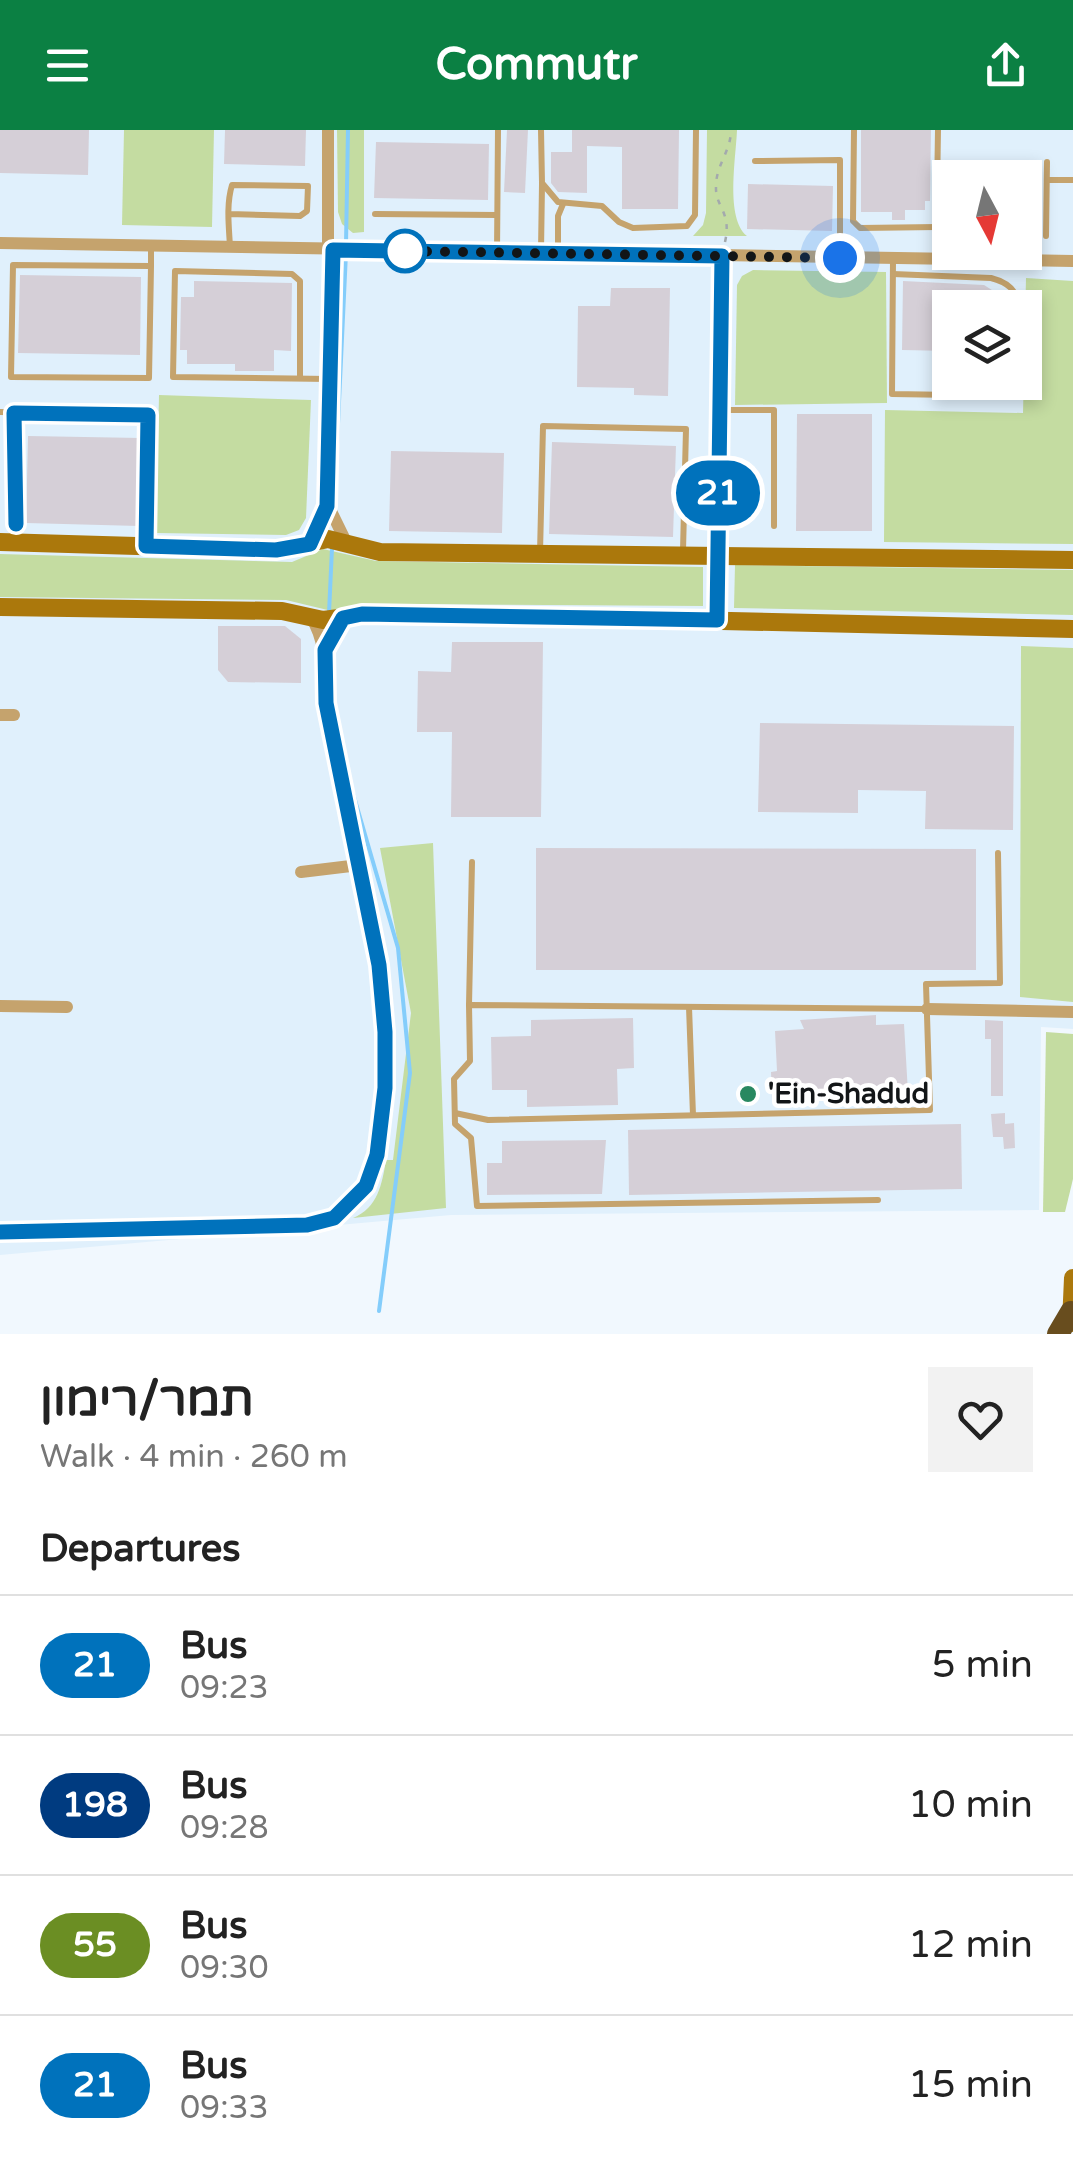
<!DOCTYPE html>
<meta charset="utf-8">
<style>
body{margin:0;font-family:"Varela Round","Noto Sans Hebrew",sans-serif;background:#f2f2f2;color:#222;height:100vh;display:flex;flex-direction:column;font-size:38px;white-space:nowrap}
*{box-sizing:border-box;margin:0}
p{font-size:32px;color:#767676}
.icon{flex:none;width:55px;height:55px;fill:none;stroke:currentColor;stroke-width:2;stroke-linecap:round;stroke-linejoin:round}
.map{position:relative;height:1204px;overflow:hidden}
.details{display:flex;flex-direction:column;background:#fff;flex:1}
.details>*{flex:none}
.badge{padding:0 20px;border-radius:32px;font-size:35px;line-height:65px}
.needle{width:65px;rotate:173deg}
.fabs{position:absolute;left:932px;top:30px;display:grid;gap:20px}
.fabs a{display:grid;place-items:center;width:110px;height:110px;border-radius:0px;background:#fff;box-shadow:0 5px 15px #0003;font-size:50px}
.you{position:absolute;width:50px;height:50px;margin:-25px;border:8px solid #fff;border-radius:50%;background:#1a73e8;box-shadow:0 0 0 15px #1a73e833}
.map>.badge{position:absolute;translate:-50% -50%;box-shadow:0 0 0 5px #fff}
h2{padding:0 40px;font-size:38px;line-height:90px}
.round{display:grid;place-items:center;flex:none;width:105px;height:105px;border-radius:0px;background:#f2f2f2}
.head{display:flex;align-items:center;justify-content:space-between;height:170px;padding:0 40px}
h1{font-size:48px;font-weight:800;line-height:75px}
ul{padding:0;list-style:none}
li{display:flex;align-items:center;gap:30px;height:140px;padding:0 40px;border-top:2px solid #e0e0e0}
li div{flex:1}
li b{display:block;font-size:38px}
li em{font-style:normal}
li .badge{min-width:110px;font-weight:700;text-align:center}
header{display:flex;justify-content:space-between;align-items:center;height:130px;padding:0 40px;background:#0b8043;color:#fff;font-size:45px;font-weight:800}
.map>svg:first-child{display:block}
.built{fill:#e0f0fc;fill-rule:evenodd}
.green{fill:#c4dca1}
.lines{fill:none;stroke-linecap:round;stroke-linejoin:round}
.stream{stroke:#84cdfb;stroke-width:4}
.building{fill:#d5cfd7}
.path{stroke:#a3a9ad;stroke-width:2.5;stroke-dasharray:5 8;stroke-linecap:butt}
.lane{stroke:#c5a36d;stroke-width:6}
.street{stroke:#c5a36d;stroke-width:12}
.secondary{stroke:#ab780c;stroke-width:18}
.highway{stroke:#684d1e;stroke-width:22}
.line-casing{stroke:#fff;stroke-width:22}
.line{stroke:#0072bc;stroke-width:15}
.walk{stroke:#121517;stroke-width:10;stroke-dasharray:0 18}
.stop-dot{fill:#fff;stroke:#0072bc;stroke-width:5}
.poi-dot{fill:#288860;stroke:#fff;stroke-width:4}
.labels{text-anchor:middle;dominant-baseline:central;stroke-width:9;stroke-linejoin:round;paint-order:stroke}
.poi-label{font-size:28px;font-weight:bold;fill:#121517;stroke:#fff;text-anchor:start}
</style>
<header><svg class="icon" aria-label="menu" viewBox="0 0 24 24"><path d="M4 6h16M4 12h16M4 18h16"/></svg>Commutr<svg class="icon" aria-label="share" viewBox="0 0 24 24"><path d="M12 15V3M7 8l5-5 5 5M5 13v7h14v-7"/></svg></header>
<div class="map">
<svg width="1073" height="1204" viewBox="0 0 1073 1204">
<rect width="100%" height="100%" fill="#f1f8fe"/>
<path class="built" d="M0,0H1073V899L1041,897L1039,1080L451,1085L0,1125ZM950,48H1025V122H950ZM950,178H1025V252H950Z"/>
<g class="green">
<polygon points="124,0 214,0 212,97 122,95"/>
<polygon points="337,0 364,0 364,102 353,103 342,94 338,82"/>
<path d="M707,0H737C736,28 725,88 747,106H693L703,95L706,83Z"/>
<polygon points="753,140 886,142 887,273 735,275 737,155 742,146"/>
<polygon points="1026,148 1073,151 1073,414 884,412 885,280 1023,283"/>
<polygon points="159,265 311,270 306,388 299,400 286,405 156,403"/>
<polygon points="323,419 376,431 703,437 703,476 366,474 336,482 286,470 0,467 0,424 292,432"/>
<polygon points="735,435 1073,440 1073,485 734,478"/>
<polygon points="1021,516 1073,518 1073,872 1020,867"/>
<path d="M433,713L446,1078L353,1088C378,1078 382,1054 386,1030H393L411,883L380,718Z"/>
<polygon points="1046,902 1073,904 1073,1049 1065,1082 1043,1082"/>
</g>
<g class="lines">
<g class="stream">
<polyline points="346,114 348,0"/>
<polyline points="334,379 346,123"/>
<polyline points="329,483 332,418"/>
<polyline points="348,646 398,818 410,943 379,1181"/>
</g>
</g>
<g class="building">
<polygon points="0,0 89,0 88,45 0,43"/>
<polygon points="225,0 306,0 305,36 224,34"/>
<polygon points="507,0 528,0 525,63 504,62"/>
<polygon points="572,0 679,0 678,79 622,79 622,17 587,16 587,63 558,62 551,53 551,22 572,22"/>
<polygon points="861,0 931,0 930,71 925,71 925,80 905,80 905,90 892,90 892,82 861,82"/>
<polygon points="376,12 489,14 488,70 374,68"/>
<rect x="963" y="37" width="53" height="11"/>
<polygon points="748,54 833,56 832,101 747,99"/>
<polygon points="20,145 141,147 140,225 18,223"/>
<polygon points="194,151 292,153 291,221 274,220 274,241 235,241 235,234 187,234 187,220 180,220 181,167 194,167"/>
<polygon points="903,151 984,155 1006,169 1006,178 950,178 950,221 902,220"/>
<polygon points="611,158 670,158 668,266 634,265 634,258 577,257 578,176 610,176"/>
<polygon points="797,284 872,284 872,401 796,401"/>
<polygon points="28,306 141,308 139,396 26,393"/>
<polygon points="552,312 676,316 673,407 549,404"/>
<polygon points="391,321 504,323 502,403 389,401"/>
<polygon points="218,496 285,496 301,509 301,553 228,552 218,540"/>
<polygon points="452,512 543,512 541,687 451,687 452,602 417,602 418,541 451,542"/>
<polygon points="760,593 1014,596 1013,700 925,699 926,661 858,660 858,683 758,682"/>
<polygon points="536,718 976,719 976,840 536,840"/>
<polygon points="876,885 876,895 904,894 908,963 772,971 771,942 777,941 775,901 804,899 800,890"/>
<polygon points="633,888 634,938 617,939 618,975 527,977 527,960 492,960 491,907 531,906 531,890"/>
<polygon points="985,890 1003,891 1003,966 991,966 991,909 985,909"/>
<polygon points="1005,983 1005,994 1014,993 1015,1018 1004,1019 1003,1007 993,1007 991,984"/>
<polygon points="961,994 962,1059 629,1065 628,1000"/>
<polygon points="606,1010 602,1064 487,1065 487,1033 502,1033 502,1011"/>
</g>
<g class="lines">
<path class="path" d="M725,112C732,81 715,78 716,56C716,35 731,21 731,0"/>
<g class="lane">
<polyline points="541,0 542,53 558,72 602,76 619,92 633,98 687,96 695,85 696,0"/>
<polyline points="854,0 853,91 860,98 937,97"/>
<polyline points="755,31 840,30 840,125"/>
<polyline points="1023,48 1023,33"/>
<polyline points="1047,50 1073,50"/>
<path d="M229,84L300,86L307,81L308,56L232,55C226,75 229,97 230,117"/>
<polyline points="375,84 497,85"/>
<polyline points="1046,106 1047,32"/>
<polyline points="541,121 542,54"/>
<polyline points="558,122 558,86 563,74"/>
<polyline points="497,123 498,0"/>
<polyline points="936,129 938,0"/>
<polyline points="893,130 892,264 1017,266 1018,252"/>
<polyline points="151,136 13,135 11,247 149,248 151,136 151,117"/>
<path d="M893,144L991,148C1007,152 1018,160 1020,178"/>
<polyline points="300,248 300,151 292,144 175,141 173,247 329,249"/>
<polyline points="721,280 774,280 774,396"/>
<polyline points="0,282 148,285 147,415"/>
<polyline points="14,283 16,394"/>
<polyline points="540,423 543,296 686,299 683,421"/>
<polyline points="469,875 472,732"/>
<polyline points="689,877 693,985"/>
<polyline points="455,983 488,990 930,980 926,854 1000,853 998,723"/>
<polyline points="878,1070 477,1076 471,1008 455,994 454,949 470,931 469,875 926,879"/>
</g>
<g class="street">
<polyline points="0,113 1073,131"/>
<polyline points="328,120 328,0"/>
<polyline points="328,375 347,414"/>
<polyline points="310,413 327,376 333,120"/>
<polyline points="717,491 722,126"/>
<polyline points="0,585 14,585"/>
<polyline points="301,742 359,735"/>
<polyline points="0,876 67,877"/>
<polyline points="927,879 1073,882"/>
<path d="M0,1102L307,1095C333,1091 355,1077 368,1053C378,1035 379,1013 381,994C399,862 358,720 329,592C323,556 331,519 311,487"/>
</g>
<g class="secondary">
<polyline points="0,412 276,420 328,409 380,422 1073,430"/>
<polyline points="0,477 282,481 323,490 379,483 1073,499"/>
<polyline points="1071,1193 1073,1148"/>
</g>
<polyline class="highway" points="1058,1204 1071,1182"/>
</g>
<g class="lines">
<g class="line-casing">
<polyline id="line" points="0,1102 307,1095 334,1088 366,1056 377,1025 385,958 385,902 379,835 326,573 325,520 343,488 362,484 717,490 722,126 333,120 327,376 310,414 276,420 146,416 148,285 14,283 16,394"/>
</g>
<use href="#line" class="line"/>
<polyline class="walk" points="405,121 398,121 840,128"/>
</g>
<circle class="stop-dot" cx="405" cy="121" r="20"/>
<circle class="poi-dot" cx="748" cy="964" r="10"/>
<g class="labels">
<g class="poi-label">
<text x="768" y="964">'Ein-Shadud</text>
</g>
</g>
</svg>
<div class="fabs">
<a><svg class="needle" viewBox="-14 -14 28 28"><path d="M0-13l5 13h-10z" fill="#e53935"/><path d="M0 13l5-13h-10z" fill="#767676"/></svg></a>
<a><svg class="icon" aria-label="layers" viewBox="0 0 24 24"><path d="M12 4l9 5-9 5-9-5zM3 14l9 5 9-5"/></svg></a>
</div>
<div class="you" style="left:840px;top:128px"></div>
<b class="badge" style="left:718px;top:363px;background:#0072bc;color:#fff">21</b>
</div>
<section class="details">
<div class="head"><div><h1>תמר/רימון</h1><p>Walk · 4 min · 260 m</p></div><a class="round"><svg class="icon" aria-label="heart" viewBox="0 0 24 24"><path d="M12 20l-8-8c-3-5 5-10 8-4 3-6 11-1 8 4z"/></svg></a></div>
<h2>Departures</h2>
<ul>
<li><span class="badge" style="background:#0072bc;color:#fff">21</span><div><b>Bus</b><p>09:23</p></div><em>5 min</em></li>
<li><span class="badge" style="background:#003b80;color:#fff">198</span><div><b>Bus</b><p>09:28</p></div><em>10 min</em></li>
<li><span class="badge" style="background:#6b8e23;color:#fff">55</span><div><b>Bus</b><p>09:30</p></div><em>12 min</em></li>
<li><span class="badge" style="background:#0072bc;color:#fff">21</span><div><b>Bus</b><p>09:33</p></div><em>15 min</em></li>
</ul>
</section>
